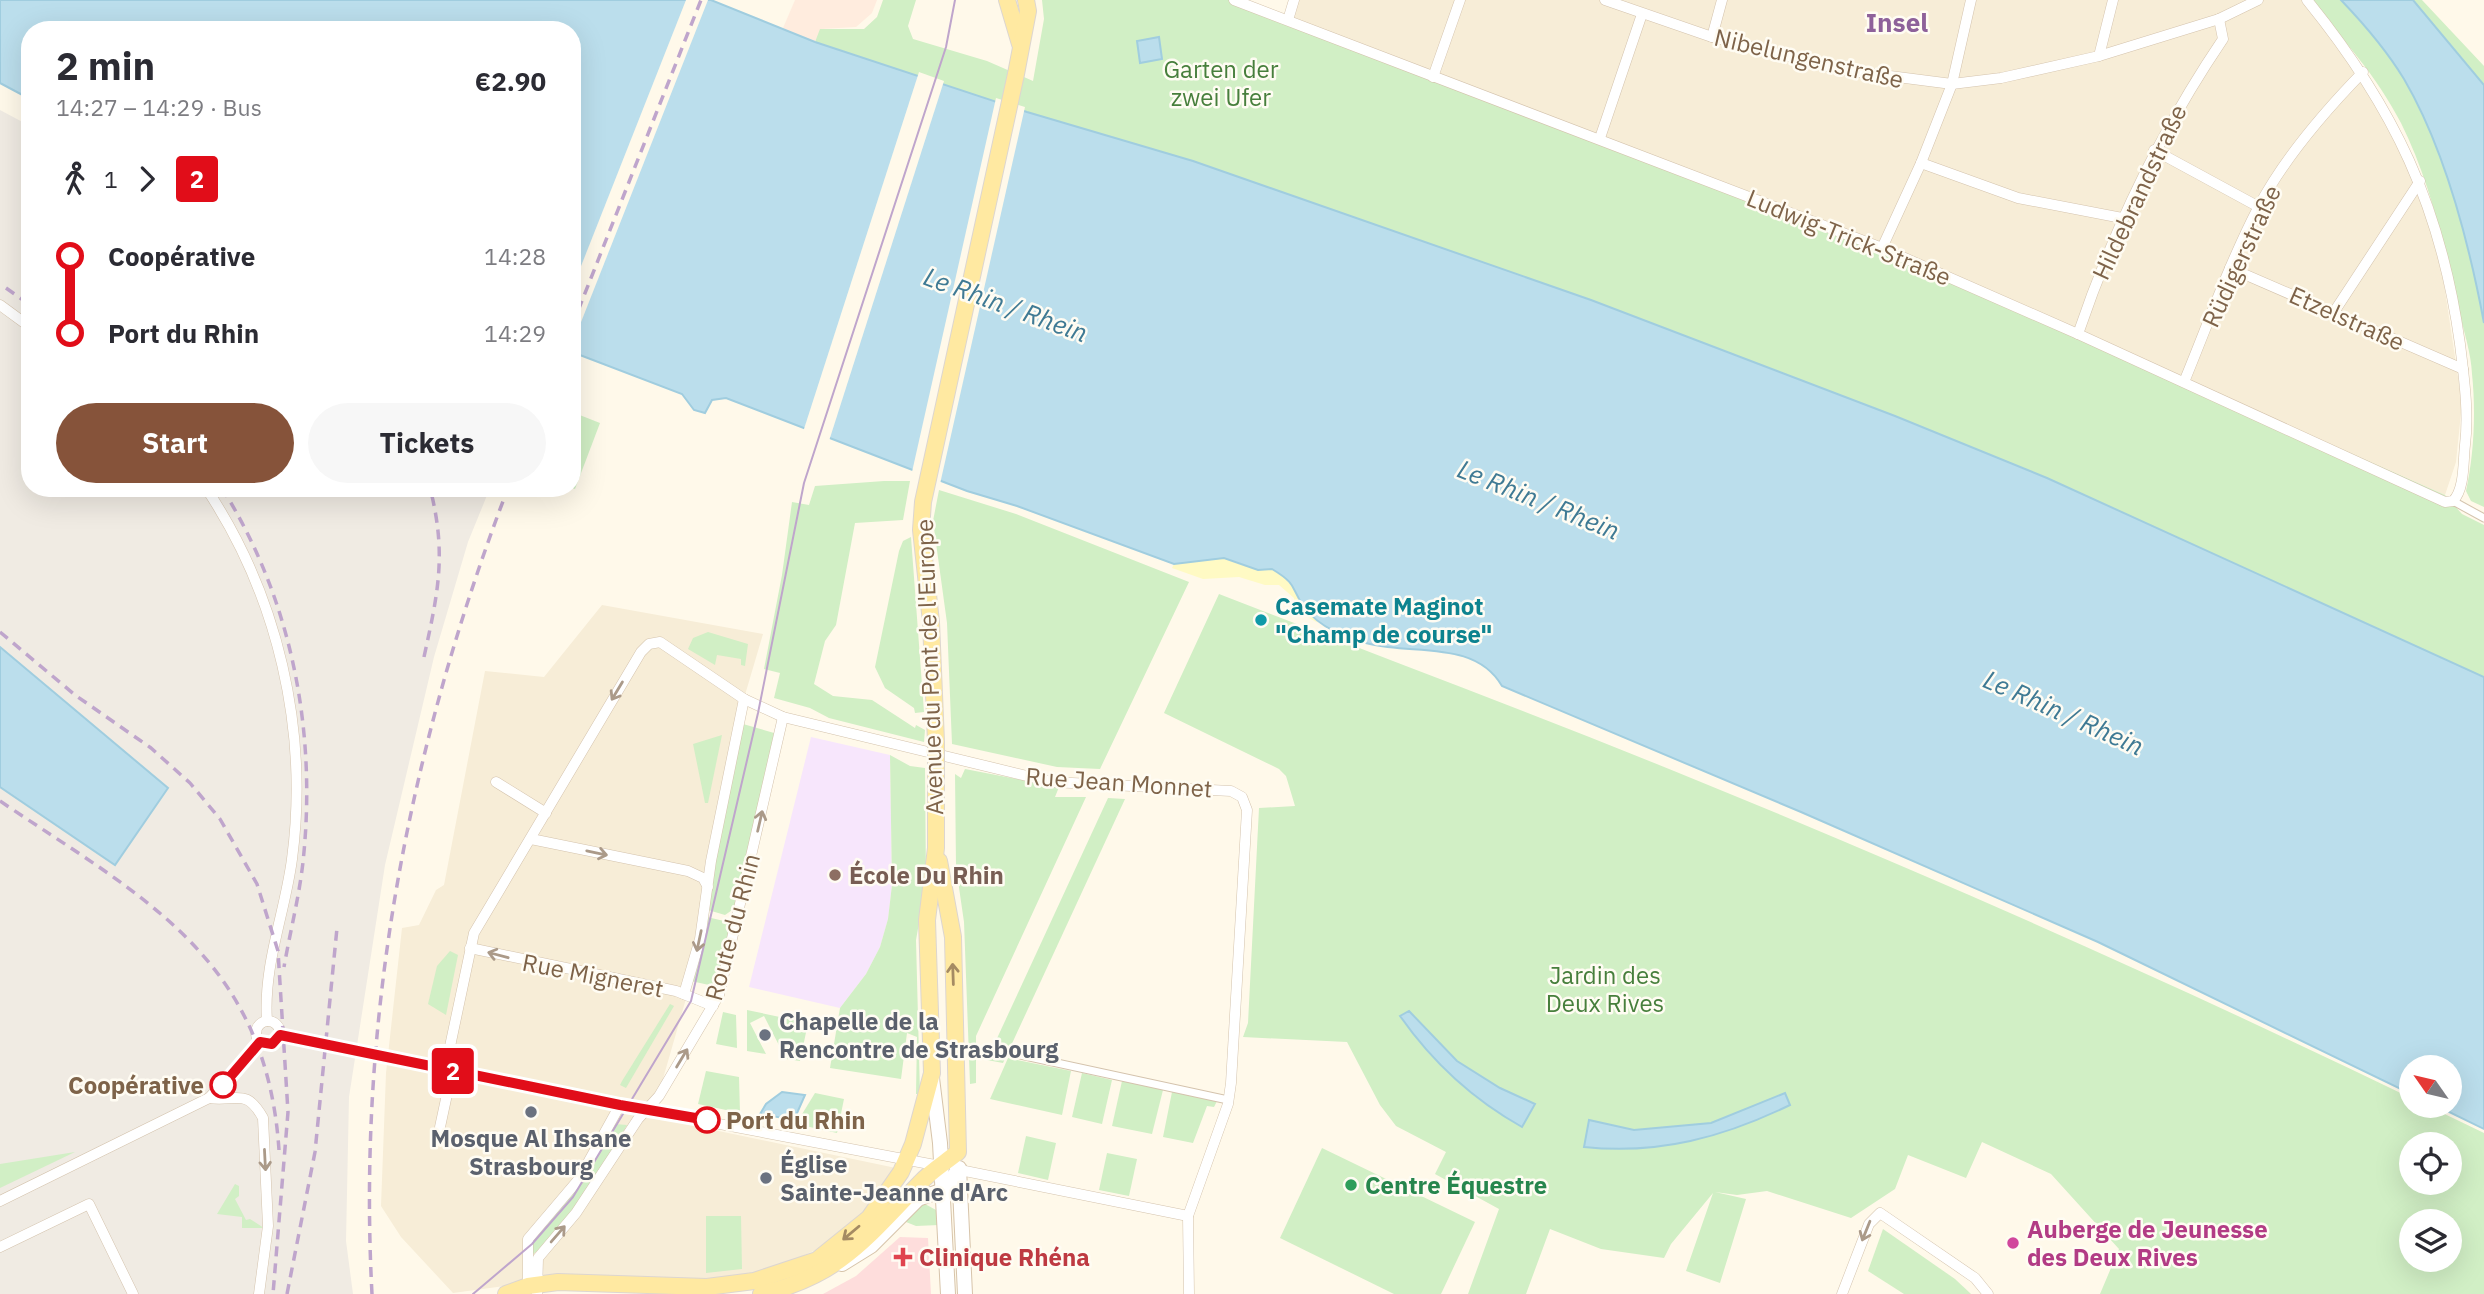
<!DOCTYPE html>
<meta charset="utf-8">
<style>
body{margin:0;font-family:"IBM Plex Sans",sans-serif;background:#f7f7f7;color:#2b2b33;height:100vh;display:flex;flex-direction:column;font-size:26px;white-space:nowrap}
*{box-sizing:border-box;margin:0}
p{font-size:23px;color:#7c7c81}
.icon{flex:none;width:38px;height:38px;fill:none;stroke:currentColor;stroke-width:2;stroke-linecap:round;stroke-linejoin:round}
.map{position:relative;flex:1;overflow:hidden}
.panel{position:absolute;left:21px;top:21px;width:560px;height:476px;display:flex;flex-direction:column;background:#fff;border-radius:28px;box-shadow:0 7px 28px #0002}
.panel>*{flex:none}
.badge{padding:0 14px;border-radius:5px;font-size:24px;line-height:46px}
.needle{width:46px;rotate:304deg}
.buttons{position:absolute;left:2399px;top:1055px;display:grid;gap:14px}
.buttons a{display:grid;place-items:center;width:63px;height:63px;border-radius:50%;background:#fff;box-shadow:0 7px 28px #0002;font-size:35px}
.map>.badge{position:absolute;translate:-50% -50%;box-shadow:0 0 0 4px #fff}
.legs{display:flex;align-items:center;gap:10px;height:77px;padding:0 35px;font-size:23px}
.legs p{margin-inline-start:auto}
.headline{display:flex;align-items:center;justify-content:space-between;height:119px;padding:0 35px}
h1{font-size:38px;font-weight:700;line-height:52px}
.primary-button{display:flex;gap:14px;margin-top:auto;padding:14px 35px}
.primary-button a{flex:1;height:80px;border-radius:42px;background:#86533a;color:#fff;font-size:28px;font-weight:700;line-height:80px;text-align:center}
.primary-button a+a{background:#f7f7f7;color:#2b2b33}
ul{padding:0 35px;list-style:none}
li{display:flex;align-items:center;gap:24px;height:77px;font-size:26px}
li i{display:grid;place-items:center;width:10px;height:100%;margin:0 9px;background:currentColor}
li i::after{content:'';width:18px;height:18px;margin:-9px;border:5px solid;border-radius:50%;background:#fff}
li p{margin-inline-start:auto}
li:first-child i{background:linear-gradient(#0000 50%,currentColor 0)}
li:last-child i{background:linear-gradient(currentColor 50%,#0000 0)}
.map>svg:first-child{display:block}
.residential{fill:#f7edd7}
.commercial{fill:#ffecde}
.industrial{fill:#f0ebe3}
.education{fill:#f7e6fc}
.medical{fill:#fedddc}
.green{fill:#d1efc5;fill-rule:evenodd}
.sand{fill:#fffac4}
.water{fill:#bbdeec;stroke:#a0cddf;stroke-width:2}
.pier{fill:#fff9ea}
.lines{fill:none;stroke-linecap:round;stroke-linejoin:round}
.pedestrian-casing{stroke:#d4c3ad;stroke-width:9}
.minor-casing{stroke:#d4c3ad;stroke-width:11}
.secondary-casing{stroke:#d7c4aa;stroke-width:16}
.primary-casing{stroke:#ddd6d0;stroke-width:18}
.pedestrian{stroke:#fff;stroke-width:7}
.minor{stroke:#fff;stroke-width:10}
.secondary{stroke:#fff;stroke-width:14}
.primary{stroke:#ffe9a1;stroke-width:16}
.tram{stroke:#bfa5cc;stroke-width:2}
.rail{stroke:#bfa5cc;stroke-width:3.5;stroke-dasharray:10 7;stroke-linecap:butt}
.primary-bridge-casing{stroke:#ddd6d0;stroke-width:18;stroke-linecap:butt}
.primary-bridge{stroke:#ffe9a1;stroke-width:16}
.oneway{stroke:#ab9a89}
.oneway2{stroke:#a58b63}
.line-1-casing{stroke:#fff;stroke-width:16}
.line-1{stroke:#e10d19;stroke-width:10}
.culture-dot{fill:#0f9aa8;stroke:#fffcf3;stroke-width:2.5}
.education-dot{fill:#8d6e63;stroke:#fffcf3;stroke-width:2.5}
.worship-dot{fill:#6b7280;stroke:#fffcf3;stroke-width:2.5}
.stop-1-dot{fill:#fff;stroke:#e10d19;stroke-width:3.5}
.leisure-dot{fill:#2e9e5b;stroke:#fffcf3;stroke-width:2.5}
.hotel-dot{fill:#d1479c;stroke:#fffcf3;stroke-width:2.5}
.health-dot{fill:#e0444e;stroke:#fffcf3;stroke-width:2.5}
.labels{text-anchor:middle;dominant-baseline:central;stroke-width:5;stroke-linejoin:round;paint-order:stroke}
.street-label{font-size:24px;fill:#7e6349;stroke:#fffcf3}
.park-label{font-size:24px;fill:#477f3c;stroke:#fffcf3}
.culture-label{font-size:24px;font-weight:bold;fill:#0d838f;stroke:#fffcf3;text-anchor:start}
.education-label{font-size:24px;font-weight:bold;fill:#785e54;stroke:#fffcf3;text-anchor:start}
.worship-label{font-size:24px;font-weight:bold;fill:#5b616d;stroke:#fffcf3;text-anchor:start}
.stop-label{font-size:24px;font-weight:bold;fill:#7e6349;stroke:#fffcf3;text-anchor:end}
.leisure-label{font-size:24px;font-weight:bold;fill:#27864d;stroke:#fffcf3;text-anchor:start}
.hotel-label{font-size:24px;font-weight:bold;fill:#b23c85;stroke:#fffcf3;text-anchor:start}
.health-label{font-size:24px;font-weight:bold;fill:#be3a42;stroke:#fffcf3;text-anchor:start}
.neighbourhood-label{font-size:26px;font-weight:bold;fill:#8e619a;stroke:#fffcf3}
.water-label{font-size:26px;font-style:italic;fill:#3f7a94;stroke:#fffcf3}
</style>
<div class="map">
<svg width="2484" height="1294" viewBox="0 0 2484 1294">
<rect width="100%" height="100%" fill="#fff9ea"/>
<g class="residential">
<polygon points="1290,0 2307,0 2370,80 2410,161 2440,258 2462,403 2456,462 2445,495 2071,329 1286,15"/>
<polygon points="602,605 763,634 737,722 698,957 652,1117 896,1168 863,1213 820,1248 770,1271 708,1282 569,1277 453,1293 401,1237 381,1206 386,1073 402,928 419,925 436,890 444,885 485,671 544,677"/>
</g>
<polygon class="commercial" points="795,0 877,0 872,13 856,27 821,29 815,42 783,28"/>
<polygon class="industrial" points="0,110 30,126 30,488 490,488 468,542 434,657 385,865 349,1097 346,1241 353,1294 0,1294"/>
<polygon class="education" points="811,737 890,755 892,885 888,919 880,947 866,974 840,1008 749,987"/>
<polygon class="medical" points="900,1237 928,1238 931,1294 823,1294 856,1276"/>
<g class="green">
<polygon points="883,0 916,0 908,26 913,39 987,61 1033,81 1044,19 1042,0 1235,0 1606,141 2071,329 2445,495 2462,514 2484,525 2484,677 2047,478 1895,416 1591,300 815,42 820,29 864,29 877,17"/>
<path d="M2307,0H2422L2484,66V507L2471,501L2466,491C2474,455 2476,412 2472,374C2471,353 2464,332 2459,311C2445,248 2430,181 2401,123C2377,77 2343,37 2307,0Z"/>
<polygon points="572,412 600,423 575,489 572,488"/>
<polygon points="884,481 910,481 903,520 855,523 836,625 825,641 814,684 833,696 872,700 915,728 916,725 925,730 924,742 829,718 810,708 774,698 780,673 764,669 782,575 792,502 809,505 815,486"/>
<polygon points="939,490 1016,514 1189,582 1100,769 1057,767 952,744 947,623 933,521"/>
<polygon points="911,537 924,712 915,713 914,708 885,688 875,667 899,551 903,541"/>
<path d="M1219,594C1371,653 1524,710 1674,771C1923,872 2169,981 2411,1098L2412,1106H2428L2484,1133V1294H2100L2119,1249L2051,1174L1982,1142L1966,1178L1908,1155L1895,1189L1851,1218L1767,1191L1737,1195L1715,1192L1746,1199L1720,1283L1686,1271L1713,1193L1671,1244L1664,1258L1601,1249L1550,1229L1526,1294H1468L1499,1209L1435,1174L1446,1152L1396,1126L1380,1105L1347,1042L1243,1037L1248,1023L1259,808L1295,806L1286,776L1279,769L1164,713ZM2412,1144H2450V1183H2412ZM2412,1222H2450V1260H2412Z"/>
<polygon points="708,632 748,644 745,666 741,665 741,659 717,655 715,665 688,649 693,638"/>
<polygon points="743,724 774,733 765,791 735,908 725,915 708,910 714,863"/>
<polygon points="722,735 708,803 705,803 693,744"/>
<polygon points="890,755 910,766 925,768 926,883 916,940 920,1094 916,1094 917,1037 907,1033 901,1079 830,1068 840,1008 866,974 880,947 888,919 892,885"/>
<polygon points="965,769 1059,787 1055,797 1086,797 976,1036 976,1083 970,1084 964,922 956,867 955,774 961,778"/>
<polygon points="1108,798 1125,799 1003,1063 987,1060"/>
<polygon points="735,915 718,987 691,981 707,917 724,921"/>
<polygon points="450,951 458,955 446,1015 428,1004 437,966"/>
<polygon points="670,1004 674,1006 626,1088 620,1085 622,1081"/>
<polygon points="747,1010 808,1023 800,1061 786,1059 764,1016 750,1023 766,1054 747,1051"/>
<polygon points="723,1012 736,1015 737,1048 716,1044"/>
<polygon points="1008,1058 1071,1071 1062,1115 990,1099"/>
<polygon points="706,1071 739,1077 740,1113 698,1104"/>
<polygon points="1082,1073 1112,1080 1102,1124 1072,1117"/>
<polygon points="1122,1081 1163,1090 1152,1134 1112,1126"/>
<polygon points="1172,1092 1217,1101 1214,1107 1207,1106 1193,1143 1163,1137"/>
<polygon points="815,1093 844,1099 837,1133 796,1124"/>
<path d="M615,1124L627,1125C601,1169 574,1223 532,1255L530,1249L534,1236L578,1187Z"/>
<polygon points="1026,1136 1056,1143 1048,1180 1018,1173"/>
<polygon points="1322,1148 1475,1222 1441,1294 1394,1294 1280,1238"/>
<polygon points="75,1152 0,1188 0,1164"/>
<polygon points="1107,1153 1137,1159 1129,1196 1099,1190"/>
<polygon points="235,1184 239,1186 239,1196 235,1199 246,1220 250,1219 264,1228 242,1228 242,1217 217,1214"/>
<polygon points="925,1204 936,1210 939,1225 916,1226 901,1220 911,1207"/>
<polygon points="706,1216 741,1216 742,1269 706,1273"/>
<polygon points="1883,1229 1955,1279 1971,1294 1904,1294 1868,1271"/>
</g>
<polygon class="sand" points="1224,558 1258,570 1272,569 1289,579 1303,606 1318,623 1295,610 1294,598 1279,585 1265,585 1239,577 1203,579 1172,568 1174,564"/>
<g class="water">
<path d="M0,0H711L815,42L1027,112L1193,161L1591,300L1895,416L2047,478L2484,677V1129L2437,1106H2450V1068H2412L2411,1094L2098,942L1801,812L1502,686C1475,640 1415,655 1370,644C1347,639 1319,627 1305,608C1289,587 1300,586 1272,569L1258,570L1224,558L1174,564L1017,506L967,491L726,398L712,400L705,413L694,410L682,394L572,352V30H30V99L0,83Z"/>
<path d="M2341,0H2413L2484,85V323C2469,243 2445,149 2404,79C2387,51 2364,24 2341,0Z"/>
<polygon points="1159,37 1162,59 1140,63 1137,41"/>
<polygon points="0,647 168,788 115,865 0,787"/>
<path d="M1409,1011L1457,1061L1500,1088L1535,1104L1522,1127C1472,1099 1433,1063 1400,1016Z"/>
<polygon points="782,1092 805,1095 794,1120 760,1114 766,1104"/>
<path d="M1785,1093L1790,1105C1724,1137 1659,1155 1584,1147L1589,1120L1634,1130L1711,1123Z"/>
</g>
<g class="pier">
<polygon points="686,0 708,0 572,345 572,289"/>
<polygon points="919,72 944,81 829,441 803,432"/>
<polygon points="996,98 1025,107 940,484 912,472"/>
</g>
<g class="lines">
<g class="pedestrian-casing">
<g id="pedestrian">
<polyline points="2453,501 2484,518"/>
<polyline points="1011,1053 1228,1100"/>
</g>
</g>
<g class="minor-casing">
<g id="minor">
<path d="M1234,0L1882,248L2078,334L2445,502L2453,501C2465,489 2463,461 2465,445C2469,412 2464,378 2460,344C2441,206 2394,107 2307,0"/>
<polyline points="1605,0 1712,37 1843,70 1952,84 2001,78 2099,56 2219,19 2258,0"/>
<polyline points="1288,20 1294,0"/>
<polyline points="1712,37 1722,0"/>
<polyline points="2099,56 2113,0"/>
<polyline points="1433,77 1460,0"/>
<polyline points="1600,138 1642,14"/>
<polyline points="2154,150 2259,207"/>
<polyline points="1921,163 2018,198 2122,218"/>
<polyline points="1882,248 1921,163 1952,84 1971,0"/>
<polyline points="2230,268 2463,369"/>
<polyline points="0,305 30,327"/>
<polyline points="2334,312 2420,181"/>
<path d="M2078,334C2114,228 2160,132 2223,39L2219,19"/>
<path d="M2184,382C2208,324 2229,264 2258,208C2284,158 2324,112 2363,72"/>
<path d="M206,488C278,596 309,730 292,859C285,913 263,965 267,1021"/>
<polyline points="496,782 546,813"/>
<polyline points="531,839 688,871 703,878 708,887"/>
<polyline points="470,948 676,991 713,1006"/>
<polyline points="684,994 700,939 711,861 744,699"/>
<circle cx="268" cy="1033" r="12"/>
<polyline points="280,1035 583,1098 940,1166"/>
<polyline points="445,1070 474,933 641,652 649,644 660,642 744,699 783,717 1052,782 1231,791 1242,797 1247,810 1231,1083 1228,1104 1188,1216 1189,1294"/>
<path d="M209,1098C236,1102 246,1087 263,1118L268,1226L259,1294"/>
<polyline points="440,1127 452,1071"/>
<polyline points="955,1169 1188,1216"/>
<polyline points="0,1201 209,1098 260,1042"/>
<polyline points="0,1247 89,1204 133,1294"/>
<polyline points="528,1288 528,1239 579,1179 620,1105"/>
<polyline points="537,1294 538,1258 576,1213 638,1119 659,1096 719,995 783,717"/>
<polyline points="1842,1294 1869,1224 1880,1213 1975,1278 1988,1294"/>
</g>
</g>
<g class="secondary-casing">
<g id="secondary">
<polyline points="932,1078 940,1143 948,1294"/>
<polyline points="959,1168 965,1294"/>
<polyline points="842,1264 871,1246 918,1199 943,1190 959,1169"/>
</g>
</g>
<g class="primary-casing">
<g id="primary">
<polyline points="1007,0 1020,44"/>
<polyline points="936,742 931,622 921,530 923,502 1016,74 1028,11 1026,0"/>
<polyline points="506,1294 528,1286 558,1282 707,1287 754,1281 817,1260 869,1218 901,1172 913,1144 932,1073 927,920 936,848 936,777"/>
<path d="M761,1294C840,1276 867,1237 920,1183C931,1171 946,1162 958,1152L953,937L939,861"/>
</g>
</g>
<use href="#pedestrian" class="pedestrian"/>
<use href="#minor" class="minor"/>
<use href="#secondary" class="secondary"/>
<use href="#primary" class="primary"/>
<polyline class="tram" points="473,1294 532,1244 573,1197 691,1001 758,713 804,483 946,47 955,0"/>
<g class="rail">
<polyline points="6,288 30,305"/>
<polyline points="572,326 701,0"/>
<path d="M222,488C292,600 317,731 303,862C299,898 290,932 284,967"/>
<polyline points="0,632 75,695 151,748 190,783 220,819 257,884 278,951 288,1112 273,1294"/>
<path d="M424,657C438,593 447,554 430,488"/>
<path d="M0,801C142,897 266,957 279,1150"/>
<polyline points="287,1294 315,1152 337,928"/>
<path d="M372,1294C357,1016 409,747 508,488"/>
</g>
<g class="primary-bridge-casing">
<polyline id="primary-bridge" points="936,742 936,777"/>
</g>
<use href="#primary-bridge" class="primary-bridge"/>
</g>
<defs><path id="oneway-shaft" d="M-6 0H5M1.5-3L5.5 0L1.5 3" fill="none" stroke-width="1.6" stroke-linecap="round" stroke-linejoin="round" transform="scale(1.75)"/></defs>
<g class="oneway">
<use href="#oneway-shaft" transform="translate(617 691) rotate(121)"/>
<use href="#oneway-shaft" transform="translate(760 821) rotate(-77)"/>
<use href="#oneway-shaft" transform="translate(597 853) rotate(12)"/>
<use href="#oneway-shaft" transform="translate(699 941) rotate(102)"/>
<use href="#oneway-shaft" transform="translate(498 955) rotate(-165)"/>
<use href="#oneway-shaft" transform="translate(682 1058) rotate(-59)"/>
<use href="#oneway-shaft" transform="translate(265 1160) rotate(87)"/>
<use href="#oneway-shaft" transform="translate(1866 1231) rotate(112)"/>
<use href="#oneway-shaft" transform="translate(558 1234) rotate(-49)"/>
</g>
<g class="oneway2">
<use href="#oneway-shaft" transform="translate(953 974) rotate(-92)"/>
<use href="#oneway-shaft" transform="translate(851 1233) rotate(140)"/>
</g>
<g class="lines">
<g class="line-1-casing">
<polyline id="line-1" points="223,1085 260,1042 272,1044 280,1035 620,1105 707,1120"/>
</g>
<use href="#line-1" class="line-1"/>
</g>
<circle class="culture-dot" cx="1261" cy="620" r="7"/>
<circle class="education-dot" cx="835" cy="875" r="7"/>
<g class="worship-dot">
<circle cx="765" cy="1035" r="7"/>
<circle cx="531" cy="1112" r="7"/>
<circle cx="766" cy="1178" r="7"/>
</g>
<g class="stop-1-dot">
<circle cx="223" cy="1085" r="12"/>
<circle cx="707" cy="1120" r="12"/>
</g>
<circle class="leisure-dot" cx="1351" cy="1185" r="7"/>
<circle class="hotel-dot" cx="2013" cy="1243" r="7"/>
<path class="health-dot" d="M899.5 1246.5h7v7h7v7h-7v7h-7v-7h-7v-7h7z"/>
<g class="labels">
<g class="street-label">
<text transform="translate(1809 58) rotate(13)">Nibelungenstraße</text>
<text transform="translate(2139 192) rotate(-65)">Hildebrandstraße</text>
<text transform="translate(1849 237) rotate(22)">Ludwig-Trick-Straße</text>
<text transform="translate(2241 256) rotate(-65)">Rüdigerstraße</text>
<text transform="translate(2347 318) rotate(24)">Etzelstraße</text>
<text transform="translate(929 667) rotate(-92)">Avenue du Pont de l'Europe</text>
<text transform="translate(1119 782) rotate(4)">Rue Jean Monnet</text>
<text transform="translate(732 927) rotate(-75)">Route du Rhin</text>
<text transform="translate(593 975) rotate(11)">Rue Migneret</text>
</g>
<g class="park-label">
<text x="1221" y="69">Garten der<tspan x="1221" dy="28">zwei Ufer</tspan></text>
<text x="1605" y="975">Jardin des<tspan x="1605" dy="28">Deux Rives</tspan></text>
</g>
<g class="culture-label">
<text x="1275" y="606">Casemate Maginot<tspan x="1275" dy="28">"Champ de course"</tspan></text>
</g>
<g class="education-label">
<text x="849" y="875">École Du Rhin</text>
</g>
<g class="worship-label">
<text x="779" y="1021">Chapelle de la<tspan x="779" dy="28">Rencontre de Strasbourg</tspan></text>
<text x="531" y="1138" text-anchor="middle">Mosque Al Ihsane<tspan x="531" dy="28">Strasbourg</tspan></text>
<text x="780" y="1164">Église<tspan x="780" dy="28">Sainte-Jeanne d'Arc</tspan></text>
</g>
<g class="stop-label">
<text x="204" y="1085">Coopérative</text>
<text x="726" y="1120" text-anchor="start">Port du Rhin</text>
</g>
<g class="leisure-label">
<text x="1365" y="1185">Centre Équestre</text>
</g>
<g class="hotel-label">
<text x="2027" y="1229">Auberge de Jeunesse<tspan x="2027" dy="28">des Deux Rives</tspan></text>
</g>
<g class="health-label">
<text x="919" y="1257">Clinique Rhéna</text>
</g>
<g class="neighbourhood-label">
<text x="1897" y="22">Insel</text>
</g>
<g class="water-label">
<text transform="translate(1006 304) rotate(20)">Le Rhin / Rhein</text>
<text transform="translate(1539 499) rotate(22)">Le Rhin / Rhein</text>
<text transform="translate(2064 712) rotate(24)">Le Rhin / Rhein</text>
</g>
</g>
</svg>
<div class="buttons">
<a><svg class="needle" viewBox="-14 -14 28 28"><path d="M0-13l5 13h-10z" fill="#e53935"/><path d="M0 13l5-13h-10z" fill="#7c7c81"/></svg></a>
<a><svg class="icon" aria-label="locate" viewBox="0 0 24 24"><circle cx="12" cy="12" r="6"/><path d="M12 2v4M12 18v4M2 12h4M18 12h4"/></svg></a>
<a><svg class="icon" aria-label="layers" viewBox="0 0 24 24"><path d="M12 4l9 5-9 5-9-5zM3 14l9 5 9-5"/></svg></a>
</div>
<b class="badge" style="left:453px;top:1071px;background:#e10d19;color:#fff">2</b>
<section class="panel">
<div class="headline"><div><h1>2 min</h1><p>14:27 – 14:29 · Bus</p></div><b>€2.90</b></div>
<div class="legs"><svg class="icon" aria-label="walk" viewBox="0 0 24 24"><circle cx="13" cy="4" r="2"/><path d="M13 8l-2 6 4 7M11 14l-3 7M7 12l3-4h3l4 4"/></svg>1<svg class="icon" aria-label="forward" viewBox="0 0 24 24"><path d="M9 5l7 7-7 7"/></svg><b class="badge" style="background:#e10d19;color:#fff">2</b></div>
<ul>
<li><i style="color:#e10d19"></i><b>Coopérative</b><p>14:28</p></li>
<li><i style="color:#e10d19"></i><b>Port du Rhin</b><p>14:29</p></li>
</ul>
<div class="primary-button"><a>Start</a><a>Tickets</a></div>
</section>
</div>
